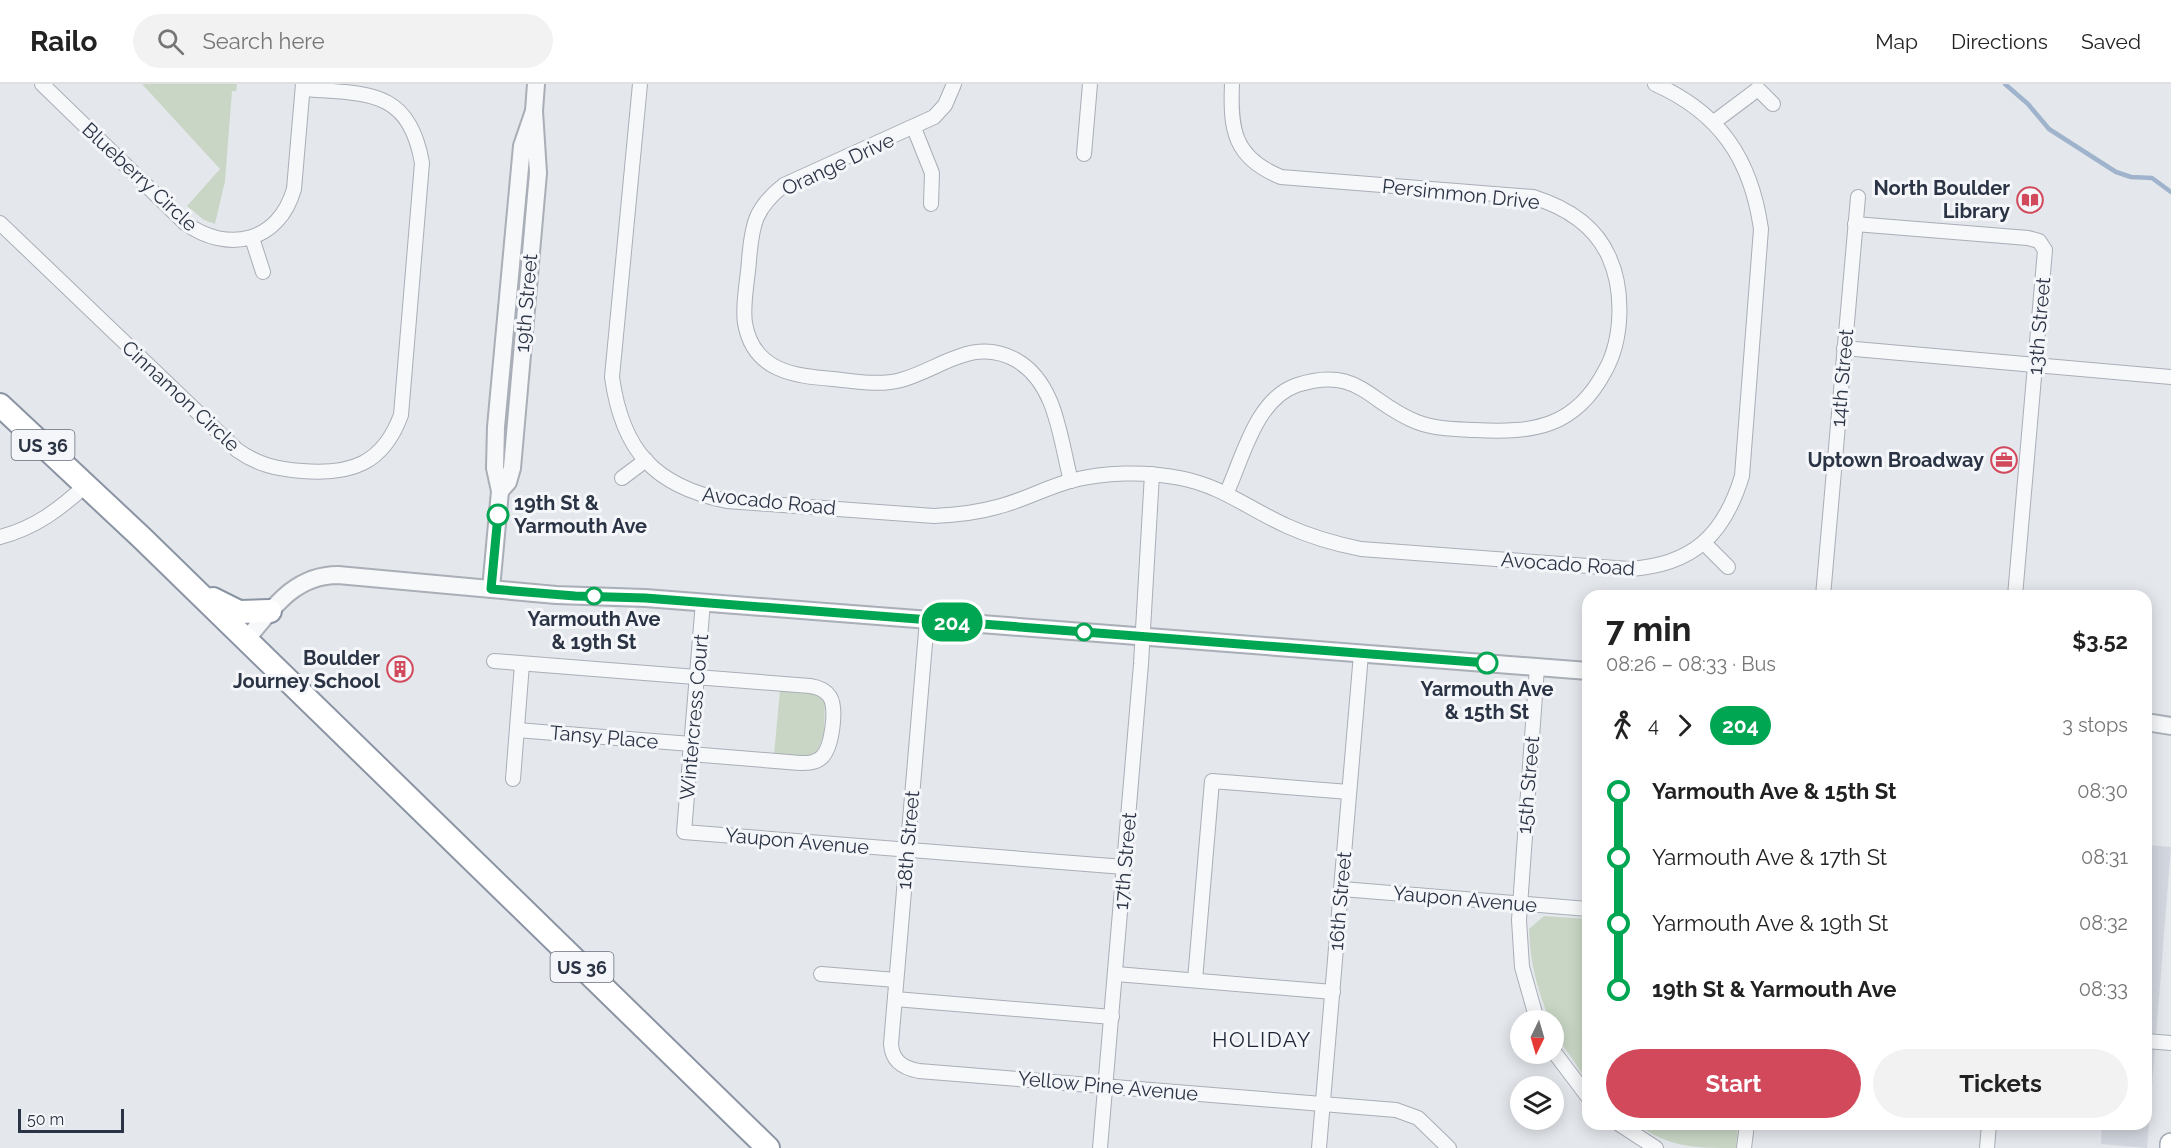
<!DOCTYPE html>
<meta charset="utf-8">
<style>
body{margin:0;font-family:Raleway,sans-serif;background:#f2f2f2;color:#222;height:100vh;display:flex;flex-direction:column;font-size:22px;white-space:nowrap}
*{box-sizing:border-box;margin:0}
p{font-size:20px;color:#767676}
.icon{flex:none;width:33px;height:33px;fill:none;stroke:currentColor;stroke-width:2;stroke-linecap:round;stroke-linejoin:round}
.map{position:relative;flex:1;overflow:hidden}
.side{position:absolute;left:1582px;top:506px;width:570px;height:540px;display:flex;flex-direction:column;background:#fff;border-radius:18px;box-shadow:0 3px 15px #0003}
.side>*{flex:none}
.badge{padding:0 12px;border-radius:20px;font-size:21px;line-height:39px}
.needle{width:39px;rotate:185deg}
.tools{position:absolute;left:1510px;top:926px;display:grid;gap:12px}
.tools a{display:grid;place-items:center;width:54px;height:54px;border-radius:50%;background:#fff;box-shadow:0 3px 15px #0003;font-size:30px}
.scale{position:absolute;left:18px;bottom:15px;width:106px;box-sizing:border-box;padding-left:6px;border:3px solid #2b3445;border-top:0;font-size:16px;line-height:21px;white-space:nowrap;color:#2b3445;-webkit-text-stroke:4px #f4f6f9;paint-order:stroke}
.map>.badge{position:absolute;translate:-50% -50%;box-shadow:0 0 0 3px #fff}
.legs{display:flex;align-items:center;gap:9px;height:66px;padding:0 24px;font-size:20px}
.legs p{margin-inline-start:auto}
.overview{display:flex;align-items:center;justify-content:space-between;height:102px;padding:0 24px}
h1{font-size:33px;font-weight:700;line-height:45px}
.button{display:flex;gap:12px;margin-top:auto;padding:12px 24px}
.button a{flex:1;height:69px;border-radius:36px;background:#d1495b;color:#fff;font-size:24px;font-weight:700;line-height:69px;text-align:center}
.button a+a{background:#f2f2f2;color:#222}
ul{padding:0 24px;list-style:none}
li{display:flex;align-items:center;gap:21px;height:66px;font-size:22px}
li i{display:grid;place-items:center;width:9px;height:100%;margin:0 8px;background:currentColor}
li i::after{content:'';width:15px;height:15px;margin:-8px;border:4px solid;border-radius:50%;background:#fff}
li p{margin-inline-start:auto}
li:first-child i{background:linear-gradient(#0000 50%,currentColor 0)}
li:last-child i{background:linear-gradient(currentColor 50%,#0000 0)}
header{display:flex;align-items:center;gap:36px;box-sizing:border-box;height:84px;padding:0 30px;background:#fff;border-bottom:2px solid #e0e0e0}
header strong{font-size:28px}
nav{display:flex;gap:33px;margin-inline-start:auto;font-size:21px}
.search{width:420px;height:54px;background:#f2f2f2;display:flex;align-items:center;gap:15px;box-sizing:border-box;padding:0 21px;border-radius:33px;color:#767676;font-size:22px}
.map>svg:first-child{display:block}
.built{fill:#d2d6de}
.green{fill:#c9d6c5}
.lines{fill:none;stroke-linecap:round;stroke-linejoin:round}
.stream{stroke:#9fb4cc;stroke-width:4.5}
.minor-casing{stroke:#a9aeb7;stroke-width:16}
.tertiary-casing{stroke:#a9aeb7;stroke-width:20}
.primary-casing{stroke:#a3abb8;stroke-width:24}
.trunk-casing{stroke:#8b94a3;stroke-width:26}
.minor{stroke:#f7f8fa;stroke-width:14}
.tertiary{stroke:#f7f8fa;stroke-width:16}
.primary{stroke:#fff;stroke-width:21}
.trunk{stroke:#fff;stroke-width:22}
.line-1-casing{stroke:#fff;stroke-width:14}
.line-1{stroke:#00a651;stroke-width:9}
.stop-1-dot{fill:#fff;stroke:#00a651;stroke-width:3}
.labels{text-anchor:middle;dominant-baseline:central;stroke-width:6;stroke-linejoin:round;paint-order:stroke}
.shield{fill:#f4f6f9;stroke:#676e7b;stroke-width:1.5}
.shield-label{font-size:18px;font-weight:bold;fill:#2b3445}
.street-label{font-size:20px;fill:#2b3445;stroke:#f4f6f9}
.poi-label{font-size:20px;font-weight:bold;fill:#2b3445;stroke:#f4f6f9;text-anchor:end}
.stop-label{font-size:20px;font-weight:bold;fill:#2b3445;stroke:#f4f6f9}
.neighbourhood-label{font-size:21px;letter-spacing:1.5px;fill:#1d2536;stroke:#f4f6f9}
</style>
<header>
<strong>Railo</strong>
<div class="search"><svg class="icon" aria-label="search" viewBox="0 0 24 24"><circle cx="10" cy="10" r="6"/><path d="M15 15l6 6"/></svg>Search here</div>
<nav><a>Map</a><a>Directions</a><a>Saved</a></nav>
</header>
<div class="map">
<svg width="2171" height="1064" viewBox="0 0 2171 1064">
<rect width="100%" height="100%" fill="#e4e7ec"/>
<polygon class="built" points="2147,761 2171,763 2147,1064 2101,1060 2102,1040 2146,1040"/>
<g class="green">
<polygon points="142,0 237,0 236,7 232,7 225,97 215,140 204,136 187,122 220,85"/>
<polygon points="780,606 816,610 825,617 824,649 817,669 808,673 774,671"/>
<path d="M1544,832L1588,835V998L1558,954L1554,936H1550C1537,906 1530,878 1529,845Z"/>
<path d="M1636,1040H1738L1736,1064C1693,1064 1672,1064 1636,1040Z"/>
</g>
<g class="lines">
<polyline class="stream" points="2005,0 2028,20 2049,45 2116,88 2131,93 2152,94 2171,108"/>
<g class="minor-casing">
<g id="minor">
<path d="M42,0L185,139C228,170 279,158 294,105L303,0"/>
<path d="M640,0L612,293C622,366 654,402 727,417L934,432C956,431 976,429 997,423C1022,417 1045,404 1070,397C1104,388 1145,387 1180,394C1222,402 1249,425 1287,442C1311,453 1336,460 1361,465L1629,485C1693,481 1724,451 1742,392L1761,145C1751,75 1720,29 1655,0"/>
<path d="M954,0L945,21L934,33L784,101C755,124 752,140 749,176C748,195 742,220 745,239C753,287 794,292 833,295C854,297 879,302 901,296C941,285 973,252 1016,276C1057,299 1060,356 1071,397"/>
<polyline points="1714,38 1758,5 1773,20"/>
<polyline points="914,44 932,89 931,120"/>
<polyline points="1084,70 1090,0"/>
<path d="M0,139L237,366C258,381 277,385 302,387C351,391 383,380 401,331L422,79C409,4 366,10 303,5"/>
<polyline points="1855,140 2028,154 2039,157 2045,166 2015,512"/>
<polyline points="252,154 263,188"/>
<polyline points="1844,264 2171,293"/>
<polyline points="622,394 646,376"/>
<path d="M1227,408C1243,373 1256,315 1297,301C1359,281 1368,319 1417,338C1435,345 1455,345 1475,346C1533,349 1575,344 1605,287C1623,255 1624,206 1609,173C1595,141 1565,123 1533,113L1281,93C1234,74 1230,46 1232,0"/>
<path d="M0,453C35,444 60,425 86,401"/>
<polyline points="1704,459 1728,483"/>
<polyline points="1823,512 1858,113"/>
<polyline points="703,518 684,748 1124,783"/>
<path d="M927,536L891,960C892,977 903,984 919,987L1396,1026L1418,1034L1449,1064"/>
<path d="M494,577L810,602C817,603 825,605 830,613C837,625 832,663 822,673C816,679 808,679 800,679L690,670"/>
<polyline points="517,646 691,660"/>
<polyline points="513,695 522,580"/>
<polyline points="1342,805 1588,825"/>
<polyline points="821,890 896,896"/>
<polyline points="1116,890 1333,908"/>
<polyline points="1195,896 1212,697 1349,708"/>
<polyline points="895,915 1112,933"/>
<polyline points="1537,936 1522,883 1519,836 1537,583"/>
<polyline points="2146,957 2171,959"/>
<polyline points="1554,968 1588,1013"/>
<polyline points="1619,1040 1656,1064"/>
<polyline points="1100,1064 1141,580 1152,390"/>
<polyline points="1319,1064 1361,570"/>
<polyline points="1744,1064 1747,1040"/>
<polyline points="1987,1064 1989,1040"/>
</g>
</g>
<g class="tertiary-casing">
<g id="tertiary">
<polyline points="500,407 508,398 512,384 538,89 534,27 536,0"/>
<polyline points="491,505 500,407 495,384 496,343 522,62 534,27"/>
<path d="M246,556C272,525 294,491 338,491L556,511L645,514L1588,587"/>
<polyline points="2146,638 2171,642"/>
</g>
</g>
<g class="primary-casing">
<polyline id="primary" points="2171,1064 2171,1060"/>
</g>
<g class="trunk-casing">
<g id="trunk">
<polyline points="0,321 142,454 768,1064"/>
<polyline points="213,515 239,528 270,527"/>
</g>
</g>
<use href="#minor" class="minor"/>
<use href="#tertiary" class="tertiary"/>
<use href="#primary" class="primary"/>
<use href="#trunk" class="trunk"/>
</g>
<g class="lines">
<g class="line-1-casing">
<polyline id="line-1" points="498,431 491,505 575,512 645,514 1487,579"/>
</g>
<use href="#line-1" class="line-1"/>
</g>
<defs>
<g id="library-ring" transform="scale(1.35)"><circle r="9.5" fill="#f4f6f9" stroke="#d1495b" stroke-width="1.5"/><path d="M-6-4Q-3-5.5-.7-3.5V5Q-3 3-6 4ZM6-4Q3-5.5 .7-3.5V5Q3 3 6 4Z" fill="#d1495b"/></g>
<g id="office-ring" transform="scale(1.35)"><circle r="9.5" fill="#f4f6f9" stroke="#d1495b" stroke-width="1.5"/><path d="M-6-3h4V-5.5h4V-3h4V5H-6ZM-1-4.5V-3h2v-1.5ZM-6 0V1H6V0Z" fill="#d1495b"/></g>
<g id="building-ring" transform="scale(1.35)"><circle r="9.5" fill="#f4f6f9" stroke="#d1495b" stroke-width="1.5"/><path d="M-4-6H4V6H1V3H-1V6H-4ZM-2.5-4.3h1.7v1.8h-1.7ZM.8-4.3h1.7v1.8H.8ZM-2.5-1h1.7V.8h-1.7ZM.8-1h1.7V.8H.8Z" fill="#d1495b"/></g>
</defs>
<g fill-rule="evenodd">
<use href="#library-ring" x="2030" y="116"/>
<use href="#office-ring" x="2004" y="376"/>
<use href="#building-ring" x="400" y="585"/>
</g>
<g class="stop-1-dot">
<circle cx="498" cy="431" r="10"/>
<circle cx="594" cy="512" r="8"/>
<circle cx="1084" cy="548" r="8"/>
<circle cx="1487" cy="579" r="10"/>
</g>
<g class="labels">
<g class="shield">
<rect x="11.5" y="346" width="63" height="30" rx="4.5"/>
<rect x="550.5" y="868" width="63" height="30" rx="4.5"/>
</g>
<g class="shield-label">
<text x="43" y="361">US 36</text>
<text x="582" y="883">US 36</text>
</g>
<g class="street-label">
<text transform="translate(838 80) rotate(-25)">Orange Drive</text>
<text transform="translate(140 93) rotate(43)">Blueberry Circle</text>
<text transform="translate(1461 110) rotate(6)">Persimmon Drive</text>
<text transform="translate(526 219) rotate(-85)">19th Street</text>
<text transform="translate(2039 242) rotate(-85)">13th Street</text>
<text transform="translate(1842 294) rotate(-85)">14th Street</text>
<text transform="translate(181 312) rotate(43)">Cinnamon Circle</text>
<text transform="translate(769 417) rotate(6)">Avocado Road</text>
<text transform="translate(1568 480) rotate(4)">Avocado Road</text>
<text transform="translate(694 633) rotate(-85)">Wintercress Court</text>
<text transform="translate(604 653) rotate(5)">Tansy Place</text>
<text transform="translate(1528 701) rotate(-85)">15th Street</text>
<text transform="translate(908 756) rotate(-85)">18th Street</text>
<text transform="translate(797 757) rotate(5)">Yaupon Avenue</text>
<text transform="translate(1125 777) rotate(-85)">17th Street</text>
<text transform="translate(1465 815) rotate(5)">Yaupon Avenue</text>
<text transform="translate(1340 817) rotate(-85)">16th Street</text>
<text transform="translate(1108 1002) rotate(5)">Yellow Pine Avenue</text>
</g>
<g class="poi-label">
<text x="2010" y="104">North Boulder<tspan x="2010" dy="23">Library</tspan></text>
<text x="1984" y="376">Uptown Broadway</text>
<text x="380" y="574">Boulder<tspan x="380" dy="23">Journey School</tspan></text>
</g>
<g class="stop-label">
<text x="514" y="419" text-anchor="start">19th St &amp;<tspan x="514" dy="23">Yarmouth Ave</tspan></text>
<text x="594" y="535">Yarmouth Ave<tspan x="594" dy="23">&amp; 19th St</tspan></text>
<text x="1487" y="605">Yarmouth Ave<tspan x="1487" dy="23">&amp; 15th St</tspan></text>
</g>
<g class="neighbourhood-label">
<text x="1262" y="955">HOLIDAY</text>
</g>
</g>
</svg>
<div class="tools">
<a><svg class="needle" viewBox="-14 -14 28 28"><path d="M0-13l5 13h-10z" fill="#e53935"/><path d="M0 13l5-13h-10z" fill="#767676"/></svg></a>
<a><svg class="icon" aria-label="layers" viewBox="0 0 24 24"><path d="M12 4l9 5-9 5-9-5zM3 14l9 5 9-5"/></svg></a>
</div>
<div class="scale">50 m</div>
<b class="badge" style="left:952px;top:538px;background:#00a651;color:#fff">204</b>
<section class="side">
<div class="overview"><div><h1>7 min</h1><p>08:26 – 08:33 · Bus</p></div><b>$3.52</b></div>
<div class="legs"><svg class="icon" aria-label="walk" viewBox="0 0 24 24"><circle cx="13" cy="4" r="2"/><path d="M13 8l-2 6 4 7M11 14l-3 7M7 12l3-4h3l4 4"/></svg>4<svg class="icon" aria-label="forward" viewBox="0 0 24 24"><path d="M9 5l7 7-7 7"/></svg><b class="badge" style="background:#00a651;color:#fff">204</b><p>3 stops</p></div>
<ul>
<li><i style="color:#00a651"></i><b>Yarmouth Ave &amp; 15th St</b><p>08:30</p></li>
<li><i style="color:#00a651"></i><span>Yarmouth Ave &amp; 17th St</span><p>08:31</p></li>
<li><i style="color:#00a651"></i><span>Yarmouth Ave &amp; 19th St</span><p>08:32</p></li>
<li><i style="color:#00a651"></i><b>19th St &amp; Yarmouth Ave</b><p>08:33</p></li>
</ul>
<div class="button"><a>Start</a><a>Tickets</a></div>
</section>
</div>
